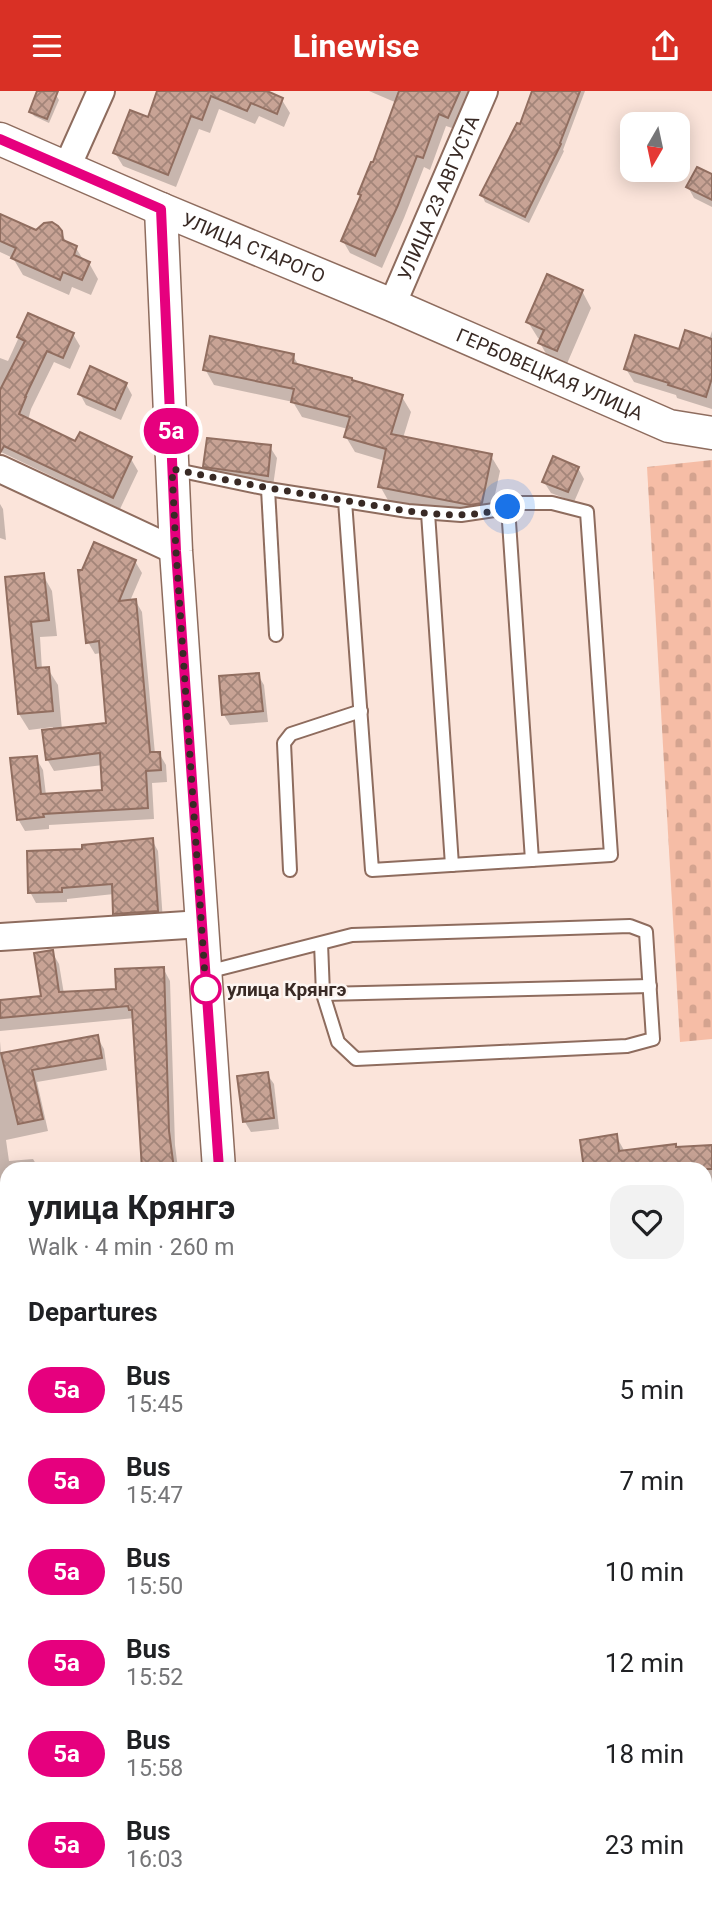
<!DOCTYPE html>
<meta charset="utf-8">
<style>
body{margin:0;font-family:Roboto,sans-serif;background:#f2f2f2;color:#202124;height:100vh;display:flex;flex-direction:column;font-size:26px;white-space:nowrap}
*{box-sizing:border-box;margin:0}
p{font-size:23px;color:#757577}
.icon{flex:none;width:38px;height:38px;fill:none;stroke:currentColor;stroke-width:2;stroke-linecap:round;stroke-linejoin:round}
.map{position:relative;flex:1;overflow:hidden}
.side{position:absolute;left:0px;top:1071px;width:712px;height:744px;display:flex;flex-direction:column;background:#fff;border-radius:21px 21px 0 0;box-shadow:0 4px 18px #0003}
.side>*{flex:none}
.badge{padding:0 14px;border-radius:23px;font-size:24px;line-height:46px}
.needle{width:46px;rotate:189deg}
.buttons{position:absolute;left:620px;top:21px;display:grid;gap:14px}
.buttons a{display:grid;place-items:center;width:70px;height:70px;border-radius:14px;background:#fff;box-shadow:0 4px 18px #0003;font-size:35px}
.you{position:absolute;width:35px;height:35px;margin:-18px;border:5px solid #fff;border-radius:50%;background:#1a73e8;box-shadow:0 0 0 10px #1a73e833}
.map>.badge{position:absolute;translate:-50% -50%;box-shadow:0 0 0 4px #fff}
h2{padding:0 28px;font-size:26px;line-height:63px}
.round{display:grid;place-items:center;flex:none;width:74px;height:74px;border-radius:21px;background:#f2f2f2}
.summary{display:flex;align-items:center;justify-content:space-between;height:119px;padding:0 28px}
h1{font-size:33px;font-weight:700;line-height:52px}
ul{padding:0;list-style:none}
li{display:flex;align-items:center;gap:21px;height:91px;padding:0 28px}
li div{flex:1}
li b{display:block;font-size:26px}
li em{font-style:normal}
li .badge{min-width:77px;font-weight:700;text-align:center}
header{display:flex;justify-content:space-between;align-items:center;height:91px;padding:0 28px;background:#d93025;color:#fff;font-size:32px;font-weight:700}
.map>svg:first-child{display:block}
.cemetery{fill:url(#cemetery-stones)}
.shadow{fill:#0003}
.building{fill:url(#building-cross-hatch);stroke:#916e60;stroke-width:2}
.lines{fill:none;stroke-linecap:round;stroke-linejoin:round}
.service-casing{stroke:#8e6c5e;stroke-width:16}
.minor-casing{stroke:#8e6c5e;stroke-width:30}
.tertiary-casing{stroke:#8e6c5e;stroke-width:35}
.service{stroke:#fff;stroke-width:12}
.minor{stroke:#fff;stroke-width:26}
.tertiary{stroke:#fff;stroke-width:32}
.line-casing{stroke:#fff;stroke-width:16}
.line{stroke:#e6007e;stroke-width:10}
.walk{stroke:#392a25;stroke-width:7;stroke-dasharray:0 12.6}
.stop-dot{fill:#fff;stroke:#e6007e;stroke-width:3.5}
.labels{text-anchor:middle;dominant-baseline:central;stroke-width:5;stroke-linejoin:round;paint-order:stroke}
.street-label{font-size:19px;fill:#392a25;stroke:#fdf5f1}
.stop-label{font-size:19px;font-weight:bold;fill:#392a25;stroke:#fdf5f1;text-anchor:start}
</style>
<header><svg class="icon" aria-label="menu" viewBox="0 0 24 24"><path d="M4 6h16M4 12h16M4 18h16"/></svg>Linewise<svg class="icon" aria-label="share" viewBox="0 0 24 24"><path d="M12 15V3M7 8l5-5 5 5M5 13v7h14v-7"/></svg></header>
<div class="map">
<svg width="712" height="1814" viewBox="0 0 712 1814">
<defs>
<pattern id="cemetery-stones" width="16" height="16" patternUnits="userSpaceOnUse" patternTransform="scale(1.75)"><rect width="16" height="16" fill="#f6bda6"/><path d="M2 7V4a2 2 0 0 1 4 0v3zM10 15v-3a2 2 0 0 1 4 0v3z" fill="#d4a38f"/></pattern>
<pattern id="building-cross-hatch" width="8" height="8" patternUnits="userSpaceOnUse" patternTransform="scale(1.75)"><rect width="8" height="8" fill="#c8a395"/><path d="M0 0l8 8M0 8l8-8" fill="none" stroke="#a38579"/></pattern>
</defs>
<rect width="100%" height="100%" fill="#fbe4da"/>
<polygon class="cemetery" points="712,369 712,948 680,951 647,376"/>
<g class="shadow">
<polygon points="39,0 46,0 56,4 59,9 49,32 34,25 31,20"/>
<polygon points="159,0 262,0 282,9 290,22 284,36 259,25 255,33 219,18 210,42 199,38 176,96 123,75 115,62 149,28"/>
<polygon points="369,0 468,0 470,4 455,38 446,35 430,79 424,76 404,127 382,177 350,162 343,150 397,12"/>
<polygon points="534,0 585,0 563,59 564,60 529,132 485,111 482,104 520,35"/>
<polygon points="712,85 712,116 694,107 688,96"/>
<polygon points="0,125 36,141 61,141 67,152 76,157 84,170 89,172 98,188 91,204 72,196 69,204 23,184 13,167 0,161"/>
<polygon points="582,200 591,217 566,275 549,268 540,252 541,249 538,247 528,231"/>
<polygon points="29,224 73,243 80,255 70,278 54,271 31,318 28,329 76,352 131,368 138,380 120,418 1,361 0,359 0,267 8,270"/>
<polygon points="712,240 712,318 677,307 676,304 634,291 626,278 680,261 709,249"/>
<polygon points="293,265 300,276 402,306 411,321 403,347 491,365 500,380 490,427 480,429 389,411 380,395 385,370 355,361 346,346 348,338 302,326 293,311 214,294 205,278"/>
<polygon points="126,293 132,304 121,329 86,314 80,303"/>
<polygon points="270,356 277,367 273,395 211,386 205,375"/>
<polygon points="578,377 584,388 574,411 551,402 544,391"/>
<polygon points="0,413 3,418 6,449 0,447"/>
<polygon points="135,470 142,482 130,510 135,509 142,521 155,663 159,662 166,674 167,691 152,692 154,728 49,734 49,738 25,740 18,728 36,667 43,679 46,704 104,700 103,674 54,680 47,668 53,636 29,639 19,623 7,487 43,484 52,500 57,545 40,546 42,579 48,578 58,594 62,639 108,633 101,562 95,563 88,551"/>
<polygon points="258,584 264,594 268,631 230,634 224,624"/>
<polygon points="152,749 158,760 163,830 121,833 115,822 114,803 67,808 67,811 36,812 30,801 84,760"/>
<polygon points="52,861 59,873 64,903 118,900 163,877 170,890 175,1054 178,1078 144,1078 135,927 0,940 0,911 43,907"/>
<polygon points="97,946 104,958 107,979 37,991 48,1040 6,1049 9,1070 33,1068 39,1078 7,1078 7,1516 2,1517 0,1514 0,950 1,963"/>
<polygon points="267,983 274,993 279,1038 251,1041 245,1031"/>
<polygon points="616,1045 625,1061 712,1056 712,1246 709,1246 705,1239 705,1078 586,1078"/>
<polygon points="7,1581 7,1627 0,1628 0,1582"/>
<polygon points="712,1685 712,1718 710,1719 705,1711 705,1686"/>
<polygon points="164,1808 213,1808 215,1814 166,1814"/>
<polygon points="357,1808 424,1808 425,1814 357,1814"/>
<polygon points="601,1808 655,1808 655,1814 602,1814"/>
</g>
<g class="building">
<polygon points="37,0 58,0 47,28 29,21"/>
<polygon points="157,0 267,0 283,7 277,23 251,12 247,20 211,5 202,29 191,25 168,84 113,62 130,19 148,26"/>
<polygon points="399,0 460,0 448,27 439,23 423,67 417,65 398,114 375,165 341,150 361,104 358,103 371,71 373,71"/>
<polygon points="532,0 580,0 560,52 561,53 525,126 480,104 517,32 520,33"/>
<polygon points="697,76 712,83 712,109 686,96"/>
<polygon points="0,123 36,139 44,132 52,131 58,135 62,140 63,149 77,155 74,164 90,171 82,189 63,181 60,189 11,167 16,157 0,150"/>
<polygon points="547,183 583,199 557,260 538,252 544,239 526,231"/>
<polygon points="28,222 74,242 63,267 47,260 25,306 26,306 19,323 75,350 80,341 132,366 113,407 4,355 0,362 0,299 25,250 17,246"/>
<polygon points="685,239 712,248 712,287 706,306 668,294 669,292 624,278 635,244 679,258"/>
<polygon points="210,245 294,263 293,272 352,287 352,289 403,304 391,343 492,363 482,412 470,414 378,396 386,358 344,346 350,326 291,311 294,298 203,279"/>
<polygon points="90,275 127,292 115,319 78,303"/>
<polygon points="207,347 271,354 268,385 203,376"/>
<polygon points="553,365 579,376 568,401 542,391"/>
<polygon points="94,451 136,469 119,510 136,508 150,661 160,661 161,679 146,680 148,717 43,723 44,726 17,729 10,667 37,665 41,703 102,699 100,662 46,669 42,639 106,632 99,550 86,552 78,479 82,479"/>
<polygon points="44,482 49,529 31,531 36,577 49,576 53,620 18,623 5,486"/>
<polygon points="259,582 263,620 222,624 219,585"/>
<polygon points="153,747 158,820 113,823 112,793 62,797 62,801 28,802 27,760 82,758 82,754"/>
<polygon points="53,859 59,901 116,898 115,878 164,876 169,1040 174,1078 142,1078 132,919 129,919 128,915 0,927 0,909 41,905 34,862"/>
<polygon points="98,944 102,967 32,979 43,1028 18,1033 1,962"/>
<polygon points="268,981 274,1027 243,1031 237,985"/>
<polygon points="617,1043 619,1060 676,1053 676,1056 712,1054 712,1078 584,1078 580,1049"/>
</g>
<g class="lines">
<g class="service-casing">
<g id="service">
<polyline points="172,378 268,398 408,420 461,424 501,418 522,412 552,412 587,421 611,764 372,779 345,410"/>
<polyline points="268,398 276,544"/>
<polyline points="508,416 532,769"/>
<polyline points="428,422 452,774"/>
<polyline points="290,779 284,652 291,643 361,620"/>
<polyline points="207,881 352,844 630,835 646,841 653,948 627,955 356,968 338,951 323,903 321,852"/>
<polyline points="323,903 650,895"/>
</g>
</g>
<g class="minor-casing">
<g id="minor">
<polyline points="67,76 101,0"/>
<path id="s1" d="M392,214L484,0"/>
<polyline points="0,378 176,460"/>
<polyline points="0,846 202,833"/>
<polyline points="705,1371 712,1369"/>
<polyline points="0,1533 7,1532"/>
<polyline points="701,1808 702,1814"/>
</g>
</g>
<g class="tertiary-casing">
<g id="tertiary">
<path id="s2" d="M0,48L161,118L392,214L669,335L712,342"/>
<polyline points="161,118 176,460 219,1078"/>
<polyline points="265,1808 266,1814"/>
</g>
</g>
<use href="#service" class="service"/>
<use href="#minor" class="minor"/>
<use href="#tertiary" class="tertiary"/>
</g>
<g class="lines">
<g class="line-casing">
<polyline id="line" points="0,48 161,118 176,460 219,1078"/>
</g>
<use href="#line" class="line"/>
<path class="walk" d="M206,898V900L176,460L172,378C230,390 289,401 348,410C399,418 457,433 508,416"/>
</g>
<circle class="stop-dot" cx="206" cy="898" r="14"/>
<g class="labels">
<g class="street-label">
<text stroke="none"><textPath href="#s1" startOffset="117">УЛИЦА 23 АВГУСТА</textPath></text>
<text stroke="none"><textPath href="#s2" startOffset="276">УЛИЦА СТАРОГО</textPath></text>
<text stroke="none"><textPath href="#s2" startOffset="598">ГЕРБОВЕЦКАЯ УЛИЦА</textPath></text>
</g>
<g class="stop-label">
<text x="227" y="898">улица Крянгэ</text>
</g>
</g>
</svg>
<div class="buttons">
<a><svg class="needle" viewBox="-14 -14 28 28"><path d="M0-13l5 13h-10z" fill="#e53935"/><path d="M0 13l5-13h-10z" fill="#757577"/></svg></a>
</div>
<div class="you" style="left:508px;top:416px"></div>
<b class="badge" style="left:171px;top:340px;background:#e6007e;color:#fff">5а</b>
<section class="side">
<div class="summary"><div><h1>улица Крянгэ</h1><p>Walk · 4 min · 260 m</p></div><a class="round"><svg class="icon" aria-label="heart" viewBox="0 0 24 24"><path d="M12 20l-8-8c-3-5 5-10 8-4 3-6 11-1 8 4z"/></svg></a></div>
<h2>Departures</h2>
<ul>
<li><span class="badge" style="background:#e6007e;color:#fff">5а</span><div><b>Bus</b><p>15:45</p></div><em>5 min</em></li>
<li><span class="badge" style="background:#e6007e;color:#fff">5а</span><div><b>Bus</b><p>15:47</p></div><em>7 min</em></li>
<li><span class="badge" style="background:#e6007e;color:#fff">5а</span><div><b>Bus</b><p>15:50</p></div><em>10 min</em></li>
<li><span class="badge" style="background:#e6007e;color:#fff">5а</span><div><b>Bus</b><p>15:52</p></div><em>12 min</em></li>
<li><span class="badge" style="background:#e6007e;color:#fff">5а</span><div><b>Bus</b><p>15:58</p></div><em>18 min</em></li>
<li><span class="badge" style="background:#e6007e;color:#fff">5а</span><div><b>Bus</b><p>16:03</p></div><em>23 min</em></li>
</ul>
</section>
</div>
